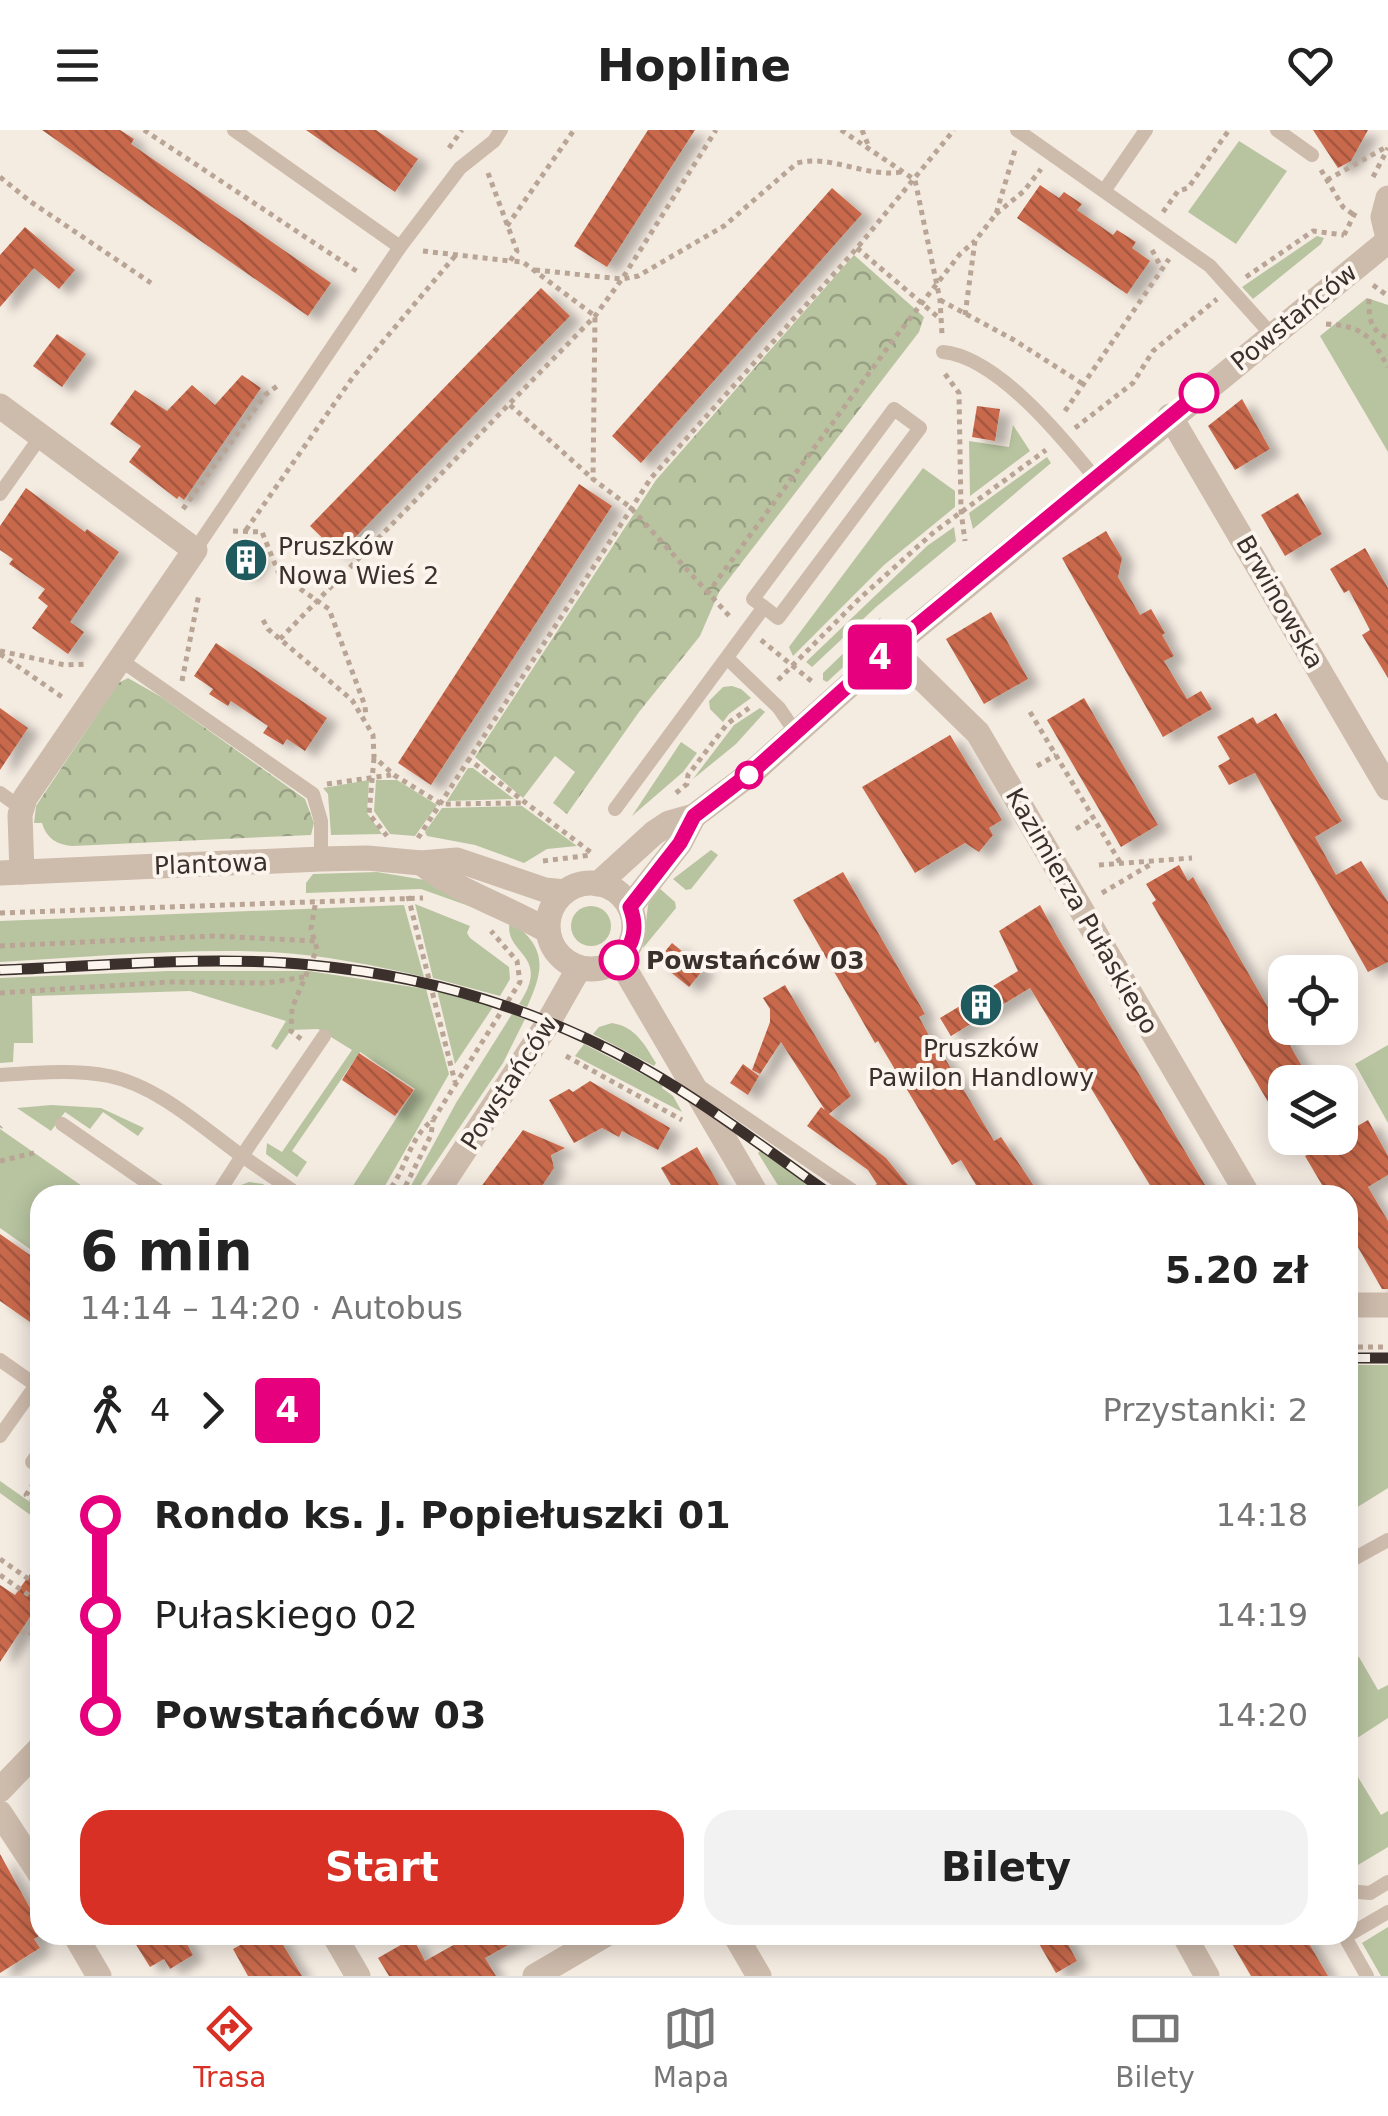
<!DOCTYPE html>
<html lang="pl">
<meta charset="utf-8">
<style>
body{margin:0;font-family:"DejaVu Sans",sans-serif;background:#f2f2f2;color:#222;height:100vh;display:flex;flex-direction:column;font-size:38px;white-space:nowrap}
*{box-sizing:border-box;margin:0}
p{font-size:32px;color:#767676}
.icon{flex:none;width:55px;height:55px;fill:none;stroke:currentColor;stroke-width:2;stroke-linecap:round;stroke-linejoin:round}
.map{position:relative;flex:1;overflow:hidden}
.side{position:absolute;left:30px;top:1055px;width:1328px;height:760px;display:flex;flex-direction:column;background:#fff;border-radius:30px;box-shadow:0 5px 25px #0003}
.side>*{flex:none}
.badge{padding:0 20px;border-radius:8px;font-size:35px;line-height:65px}
.fabs{position:absolute;left:1268px;top:825px;display:grid;gap:20px}
.fabs a{display:grid;place-items:center;width:90px;height:90px;border-radius:20px;background:#fff;box-shadow:0 5px 25px #0003;font-size:50px}
.map>.badge{position:absolute;translate:-50% -50%;box-shadow:0 0 0 5px #fff}
.legs{display:flex;align-items:center;gap:15px;height:110px;padding:0 50px;font-size:32px}
.legs p{margin-inline-start:auto}
.summary{display:flex;align-items:center;justify-content:space-between;height:170px;padding:0 50px}
h1{font-size:55px;font-weight:700;line-height:75px}
.primary-button{display:flex;gap:20px;margin-top:auto;padding:20px 50px}
.primary-button a{flex:1;height:115px;border-radius:30px;background:#d93025;color:#fff;font-size:40px;font-weight:700;line-height:115px;text-align:center}
.primary-button a+a{background:#f2f2f2;color:#222}
ul{padding:0 50px;list-style:none}
li{display:flex;align-items:center;gap:35px;height:100px;font-size:38px}
li i{display:grid;place-items:center;width:15px;height:100%;margin:0 12px;background:currentColor}
li i::after{content:'';width:25px;height:25px;margin:-12px;border:8px solid;border-radius:50%;background:#fff}
li p{margin-inline-start:auto}
li:first-child i{background:linear-gradient(#0000 50%,currentColor 0)}
li:last-child i{background:linear-gradient(currentColor 50%,#0000 0)}
header{display:flex;justify-content:space-between;align-items:center;height:130px;padding:0 50px;background:#fff;font-size:45px;font-weight:700}
.tab-bar{display:flex;justify-content:space-around;align-items:center;height:140px;border-top:2px solid #e0e0e0;background:#fff;font-size:28px;color:#767676}
.tab-bar a{display:grid;justify-items:center;gap:5px}
.tab-bar .on{color:#d93025}
.map>svg:first-child{display:block}
.green{fill:#b8c4a0}
.forest{fill:url(#forest-crowns)}
.building{fill:url(#building-back-hatch);filter:url(#shadow)}
.lines{fill:none;stroke-linecap:round;stroke-linejoin:round}
.path{stroke:#b9a596;stroke-width:5;stroke-dasharray:5 5;stroke-linecap:butt}
.service{stroke:#cdbbac;stroke-width:14}
.minor{stroke:#cdbbac;stroke-width:25}
.tertiary{stroke:#cdbbac;stroke-width:25}
.rail-casing{stroke:#3b302b;stroke-width:11}
.rail{stroke:#fbf5ee;stroke-width:8;stroke-dasharray:22;stroke-linecap:butt}
.line-1-casing{stroke:#fff;stroke-width:22}
.line-1{stroke:#e6007e;stroke-width:15}
.stop-1-dot{fill:#fff;stroke:#e6007e;stroke-width:5}
.labels{text-anchor:middle;dominant-baseline:central;stroke-width:8;stroke-linejoin:round;paint-order:stroke}
.street-label{font-size:25px;fill:#3b302b;stroke:#fbf5ee}
.poi-label{font-size:25px;fill:#3b302b;stroke:#fbf5ee;text-anchor:start}
.stop-label{font-size:25px;font-weight:bold;fill:#3b302b;stroke:#fbf5ee;text-anchor:start}
</style>
<header><svg class="icon" aria-label="menu" viewBox="0 0 24 24"><path d="M4 6h16M4 12h16M4 18h16"/></svg>Hopline<svg class="icon" aria-label="heart" viewBox="0 0 24 24"><path d="M12 20l-8-8c-3-5 5-10 8-4 3-6 11-1 8 4z"/></svg></header>
<div class="map">
<svg width="1388" height="1846" viewBox="0 0 1388 1846">
<defs>
<pattern id="forest-crowns" width="20" height="18" patternUnits="userSpaceOnUse" patternTransform="scale(2.5)"><rect width="20" height="18" fill="#b8c4a0"/><path d="M2 6a3 3 0 1 1 6 0M12 15a3 3 0 1 1 6 0" fill="none" stroke="#97a083"/></pattern>
<pattern id="building-back-hatch" width="6" height="6" patternUnits="userSpaceOnUse" patternTransform="scale(2.5)"><rect width="6" height="6" fill="#c8694b"/><path d="M-1 5l2 2M0 0l6 6M5-1l2 2" fill="none" stroke="#a4573f"/></pattern>
<filter id="shadow"><feDropShadow dx="11" dy="6" stdDeviation="5" flood-color="#0004"/></filter>
</defs>
<rect width="100%" height="100%" fill="#f4ebe1"/>
<g class="green">
<polygon points="1239,11 1287,41 1236,114 1188,82"/>
<polygon points="1317,106 1324,108 1321,114 1253,169 1242,157"/>
<polygon points="1367,168 1388,175 1388,322 1320,206"/>
<polygon points="1013,295 1030,321 970,366 969,311 1009,317"/>
<polygon points="1047,327 1051,333 973,399 969,383"/>
<polygon points="923,338 955,361 955,377 884,435 793,526 789,517"/>
<polygon points="954,397 956,411 876,477 812,537 806,532 927,416"/>
<polygon points="881,487 867,515 827,552 823,550 823,543"/>
<polygon points="732,556 741,559 751,568 729,584 723,592 710,579 709,571 723,557"/>
<polygon points="760,578 765,582 736,614 693,649 734,595"/>
<polygon points="681,612 697,623 683,642 632,686"/>
<polygon points="468,638 473,638 514,669 447,671"/>
<polygon points="369,650 367,683 382,704 331,705 328,664 323,658"/>
<polygon points="376,650 397,650 437,675 415,706 390,704 374,681"/>
<polygon points="522,676 577,716 547,719 524,733 475,715 427,706 425,702 442,678"/>
<polygon points="711,720 718,725 691,759 686,760 673,749"/>
<polygon points="377,742 425,750 483,781 421,759 306,763 306,753 313,744"/>
<polygon points="658,757 675,772 676,778 643,818 648,775"/>
<polygon points="415,774 470,796 467,803 470,808 509,837 510,849 500,866 433,848"/>
<path d="M404,775L424,847C373,835 323,825 271,822C181,818 90,827 0,832V791Z"/>
<circle cx="591" cy="796" r="20"/>
<path d="M510,791C547,817 545,838 527,877L519,874C553,823 502,825 510,791Z"/>
<polygon points="168,841 309,841 426,859 449,944 382,1061 378,1065 347,1065 415,959 360,922 292,1021 307,1032 297,1047 266,1024 267,1013 282,1022 352,920 318,899 291,900 277,920 271,916 286,891 190,861 32,866 33,913 14,913 13,932 0,933 0,848"/>
<polygon points="437,860 493,877 455,934"/>
<polygon points="512,884 525,889 503,933 414,1065 406,1065 456,973"/>
<path d="M612,893C636,897 644,914 656,933L654,936L593,904L599,897Z"/>
<polygon points="584,914 663,955 662,958 673,966 682,982 575,926"/>
<polygon points="1388,915 1388,993 1355,934"/>
<polygon points="51,975 101,978 144,998 138,1006 103,982 90,999 65,982 51,1001 17,978"/>
<polygon points="0,999 95,1065 40,1065 40,1126 0,1098"/>
<polygon points="760,1021 823,1065 784,1065 758,1023"/>
<polygon points="249,1052 263,1054 277,1065 232,1065 236,1057"/>
<polygon points="1348,1235 1388,1235 1388,1358 1348,1383"/>
<polygon points="0,1351 40,1379 40,1392 0,1363"/>
<polygon points="1359,1527 1378,1560 1388,1555 1388,1588 1348,1614 1348,1534"/>
<polygon points="1350,1634 1381,1685 1388,1681 1388,1717 1348,1741 1348,1636"/>
<polygon points="1388,1797 1388,1846 1381,1846 1362,1813"/>
</g>
<g class="forest">
<polygon points="854,125 924,187 919,202 719,462 700,506 639,582 567,684 553,673 575,642 555,626 523,668 475,627 656,350"/>
<path d="M128,548L163,568L305,669L314,693L311,705L72,716C57,715 46,708 42,693H34L36,676L118,553Z"/>
</g>
<g class="building">
<polygon points="42,0 120,0 134,9 131,14 331,153 308,186"/>
<polygon points="306,0 376,0 418,29 395,62"/>
<polygon points="648,0 695,0 607,137 574,116"/>
<polygon points="1313,0 1368,0 1351,31 1338,38"/>
<polygon points="1040,55 1059,68 1064,62 1082,74 1077,80 1113,105 1117,100 1136,112 1132,118 1150,131 1127,164 1017,88"/>
<polygon points="832,58 862,84 641,333 612,306"/>
<polygon points="25,97 75,140 59,159 34,138 0,177 0,125"/>
<polygon points="541,158 570,186 339,424 310,396"/>
<polygon points="57,204 86,224 62,257 33,236"/>
<polygon points="242,245 261,258 184,370 179,366 177,369 129,332 141,316 110,294 135,260 167,281 192,255 215,275"/>
<polygon points="1242,269 1270,319 1235,340 1208,296"/>
<polygon points="977,276 1000,279 995,311 972,307"/>
<polygon points="579,354 612,376 431,655 398,633"/>
<polygon points="26,358 85,402 87,399 119,422 70,492 84,502 68,524 32,498 48,476 38,468 45,459 9,434 13,429 0,420 0,396"/>
<polygon points="1298,363 1322,404 1285,426 1261,385"/>
<polygon points="1106,401 1122,428 1118,447 1140,485 1151,479 1165,503 1162,505 1174,526 1164,531 1187,569 1201,561 1212,579 1163,607 1062,428"/>
<polygon points="244,414 261,427 248,446 230,434"/>
<polygon points="1365,418 1388,458 1388,548 1362,505 1370,500 1349,460 1344,463 1330,439"/>
<polygon points="991,482 1028,549 984,574 946,509"/>
<polygon points="216,513 327,588 305,621 287,609 283,615 263,603 268,596 231,571 228,576 209,564 213,559 194,546"/>
<polygon points="1084,568 1158,695 1121,717 1047,590"/>
<polygon points="0,578 28,598 0,640"/>
<polygon points="1276,583 1342,691 1315,707 1336,745 1361,731 1388,772 1388,832 1368,842 1255,643 1229,655 1218,636 1230,629 1217,607 1253,587 1257,594"/>
<polygon points="950,605 1002,690 989,698 993,705 979,722 965,713 915,743 862,657"/>
<polygon points="1179,735 1188,751 1193,747 1311,952 1285,952 1285,1001 1152,773 1156,770 1146,754"/>
<polygon points="843,742 925,884 919,887 940,926 943,925 994,1011 1001,1007 1040,1065 982,1065 961,1030 952,1035 878,911 875,913 793,770"/>
<polygon points="1040,775 1057,806 1211,1065 1156,1065 1030,858 951,906 940,888 1018,841 999,801"/>
<polygon points="672,813 704,839 689,857 657,831"/>
<polygon points="785,855 851,966 829,984 886,1028 916,1065 870,1065 868,1060 877,1054 868,1040 807,996 821,977 825,980 781,912 760,944 752,940 770,892 770,879 763,868"/>
<polygon points="359,923 414,960 395,986 342,950"/>
<polygon points="743,934 759,946 748,965 730,953"/>
<polygon points="590,951 670,998 658,1020 622,1001 619,1007 602,998 574,1013 549,970 569,959 573,962"/>
<polygon points="1368,990 1388,1026 1388,1045 1368,1057 1388,1091 1388,1159 1382,1159 1348,1100 1348,1065 1328,1065 1305,1026"/>
<polygon points="523,1000 565,1018 551,1025 554,1038 536,1065 475,1065"/>
<polygon points="697,1017 725,1065 677,1065 661,1038"/>
<polygon points="0,1104 40,1132 40,1199 0,1171"/>
<polygon points="40,1430 40,1472 0,1532 0,1455 15,1465"/>
<polygon points="0,1724 40,1796 41,1805 34,1809 40,1818 0,1843"/>
<polygon points="130,1805 182,1805 193,1825 170,1839 164,1829 150,1837"/>
<polygon points="239,1805 277,1805 302,1846 248,1846 233,1819 244,1813"/>
<polygon points="471,1805 526,1805 485,1828 496,1846 389,1846 378,1828 413,1808 425,1831"/>
<polygon points="1034,1805 1063,1805 1077,1831 1056,1843"/>
<polygon points="1227,1805 1304,1805 1328,1846 1251,1846"/>
</g>
<g class="lines">
<g class="path">
<polyline points="144,0 358,142"/>
<polyline points="841,0 915,50 940,170 942,204"/>
<polyline points="862,0 869,17"/>
<polyline points="449,18 462,0"/>
<polyline points="1321,40 1343,77 1354,85"/>
<polyline points="488,43 517,121 510,131 523,132 595,186 593,349 630,377 732,489"/>
<polyline points="0,47 31,72 151,153"/>
<polyline points="1373,47 1388,18"/>
<polyline points="1327,50 1388,16"/>
<polyline points="1163,82 1178,61 1188,58 1229,0"/>
<polyline points="996,84 1024,61 1041,39"/>
<polyline points="507,96 574,0"/>
<polyline points="1344,105 1357,79"/>
<polyline points="857,118 939,188"/>
<polyline points="1152,120 1162,139"/>
<polyline points="423,121 510,131"/>
<path d="M535,140L622,149L638,146L724,96L797,33C831,24 865,48 902,42"/>
<polyline points="1246,147 1313,101 1344,105"/>
<polyline points="1373,155 1388,166"/>
<path d="M1369,169C1369,187 1369,200 1388,208"/>
<polyline points="940,170 1014,210 1083,254"/>
<polyline points="965,185 975,111 996,84 1015,20"/>
<path d="M1326,194C1363,196 1371,206 1388,237"/>
<polyline points="945,244 959,263 961,381 965,411"/>
<polyline points="510,275 593,349"/>
<polyline points="1065,281 1169,129"/>
<polyline points="1075,298 1133,253 1153,221 1217,169"/>
<polyline points="183,379 265,265 280,254"/>
<polyline points="246,400 353,247 455,126"/>
<polyline points="233,401 262,402 279,444 329,479 365,576 366,587"/>
<polyline points="707,464 894,209 960,124 975,111"/>
<polyline points="263,490 268,499 352,570 373,605 374,627 394,645 441,674 523,673"/>
<polyline points="280,509 595,186 622,149 716,0"/>
<polyline points="761,510 815,554"/>
<polyline points="0,521 65,535 87,534"/>
<polyline points="0,524 65,569"/>
<polyline points="778,550 859,469 934,402 1046,320"/>
<polyline points="182,551 199,464"/>
<polyline points="1030,582 1121,734"/>
<polyline points="374,628 369,684 387,706"/>
<polyline points="467,628 593,724"/>
<polyline points="1037,636 1056,625"/>
<polyline points="327,654 391,645"/>
<polyline points="676,663 687,654 688,645 727,594 749,578"/>
<polyline points="1076,699 1093,688"/>
<polyline points="418,708 651,348 857,118 954,0"/>
<polyline points="543,731 591,725"/>
<polyline points="1099,735 1192,728"/>
<polyline points="1102,763 1153,733"/>
<polyline points="408,766 455,952"/>
<polyline points="0,783 423,768"/>
<polyline points="0,816 213,806 315,811"/>
<polyline points="0,863 168,852 267,853 304,847"/>
<polyline points="301,909 291,901 292,878 317,819 311,799 316,770"/>
<polyline points="566,926 682,990"/>
<polyline points="0,997 1,996"/>
<polyline points="0,1031 38,1022"/>
<path d="M385,1065C407,1042 407,1009 433,990L520,852L517,831L491,801"/>
<polyline points="401,1065 431,1005 433,990"/>
<polyline points="1348,1217 1388,1217"/>
<polyline points="34,1353 26,1365 40,1375"/>
<polyline points="0,1429 40,1457"/>
<polyline points="0,1445 40,1473"/>
<polyline points="21,1501 29,1506 40,1490"/>
</g>
<g class="service">
<polyline points="234,0 400,117"/>
<polyline points="1017,0 1210,136 1272,205"/>
<polyline points="1277,0 1312,25"/>
<polyline points="1104,61 1146,0"/>
<path d="M943,222C997,227 1062,307 1095,348"/>
<polyline points="0,364 41,306"/>
<polyline points="195,420 400,117 460,38 494,11 501,0"/>
<polyline points="727,528 779,578 796,603"/>
<polyline points="119,529 313,664 321,691 321,729"/>
<polyline points="0,663 21,678"/>
<polyline points="615,679 764,477 753,469 894,279 920,298 778,488 764,477"/>
<path d="M0,945C36,943 73,939 109,946C158,956 203,998 242,1026L217,1065"/>
<polyline points="699,956 859,1065"/>
<polyline points="62,994 165,1065"/>
<polyline points="299,1065 242,1026 324,906"/>
<polyline points="0,1230 40,1258"/>
<polyline points="0,1306 36,1255"/>
<polyline points="32,1332 40,1321"/>
<polyline points="1348,1432 1388,1410"/>
<polyline points="1348,1761 1370,1763 1388,1752"/>
<polyline points="1367,1846 1345,1807 1388,1782"/>
</g>
<g class="minor">
<polyline points="0,276 195,420 25,668 20,685 22,742"/>
<polyline points="1170,286 1388,658"/>
<polyline points="891,518 978,603 1248,1065"/>
<path d="M421,733C458,762 507,777 548,801"/>
<polyline points="0,743 321,729 367,728 421,733 457,730 545,760 565,762"/>
<polyline points="619,829 757,1065"/>
<polyline points="1348,1175 1388,1175"/>
<polyline points="0,1683 40,1744"/>
<polyline points="75,1805 99,1846"/>
<polyline points="334,1805 358,1846"/>
<polyline points="735,1805 759,1846"/>
<polyline points="1184,1805 1207,1846"/>
<polyline points="535,1846 605,1805"/>
</g>
<g class="tertiary">
<polyline points="1388,68 1383,87 1388,108"/>
<circle cx="591" cy="796" r="43"/>
<polyline points="598,754 654,703 669,693 694,686 754,641 891,518 1388,111"/>
<polyline points="630,777 680,713 694,686"/>
<polyline points="435,1065 545,898 579,838"/>
<polyline points="0,1660 40,1618"/>
</g>
<g class="rail-casing">
<g id="rail">
<path d="M0,840C103,836 209,825 311,835C418,845 521,874 616,923C692,962 761,1016 831,1065"/>
<polyline points="1348,1228 1388,1228"/>
</g>
</g>
<use href="#rail" class="rail"/>
</g>
<g class="lines">
<g class="line-1-casing">
<path id="line-1" d="M619,830C634,814 638,798 630,777L680,713L694,686L754,640L890,518L1199,263"/>
</g>
<use href="#line-1" class="line-1"/>
</g>
<defs>
<g id="building-disc" transform="scale(2.25)"><circle r="9.5" fill="#1f5a5e" stroke="#fbf5ee"/><path d="M-4-6H4V6H1V3H-1V6H-4ZM-2.5-4.3h1.7v1.8h-1.7ZM.8-4.3h1.7v1.8H.8ZM-2.5-1h1.7V.8h-1.7ZM.8-1h1.7V.8H.8Z" fill="#fff"/></g>
</defs>
<g fill-rule="evenodd">
<use href="#building-disc" x="246" y="430"/>
<use href="#building-disc" x="981" y="875"/>
</g>
<g class="stop-1-dot">
<circle cx="1199" cy="263" r="18"/>
<circle cx="749" cy="645" r="12"/>
<circle cx="619" cy="830" r="18"/>
</g>
<g class="labels">
<g class="street-label">
<text transform="translate(1294 187) rotate(-39)">Powstańców</text>
<text transform="translate(1280 472) rotate(60)">Brwinowska</text>
<text transform="translate(211 734) rotate(-2)">Plantowa</text>
<text transform="translate(1082 781) rotate(60)">Kazimierza Pułaskiego</text>
<text transform="translate(509 953) rotate(-57)">Powstańców</text>
</g>
<g class="poi-label">
<text x="278" y="416">Pruszków<tspan x="278" dy="29">Nowa Wieś 2</tspan></text>
<text x="981" y="918" text-anchor="middle">Pruszków<tspan x="981" dy="29">Pawilon Handlowy</tspan></text>
</g>
<g class="stop-label">
<text x="646" y="830">Powstańców 03</text>
</g>
</g>
</svg>
<div class="fabs">
<a><svg class="icon" aria-label="locate" viewBox="0 0 24 24"><circle cx="12" cy="12" r="6"/><path d="M12 2v4M12 18v4M2 12h4M18 12h4"/></svg></a>
<a><svg class="icon" aria-label="layers" viewBox="0 0 24 24"><path d="M12 4l9 5-9 5-9-5zM3 14l9 5 9-5"/></svg></a>
</div>
<b class="badge" style="left:880px;top:527px;background:#e6007e;color:#fff">4</b>
<section class="side">
<div class="summary"><div><h1>6 min</h1><p>14:14 – 14:20 · Autobus</p></div><b>5.20 zł</b></div>
<div class="legs"><svg class="icon" aria-label="walk" viewBox="0 0 24 24"><circle cx="13" cy="4" r="2"/><path d="M13 8l-2 6 4 7M11 14l-3 7M7 12l3-4h3l4 4"/></svg>4<svg class="icon" aria-label="forward" viewBox="0 0 24 24"><path d="M9 5l7 7-7 7"/></svg><b class="badge" style="background:#e6007e;color:#fff">4</b><p>Przystanki: 2</p></div>
<ul>
<li><i style="color:#e6007e"></i><b>Rondo ks. J. Popiełuszki 01</b><p>14:18</p></li>
<li><i style="color:#e6007e"></i><span>Pułaskiego 02</span><p>14:19</p></li>
<li><i style="color:#e6007e"></i><b>Powstańców 03</b><p>14:20</p></li>
</ul>
<div class="primary-button"><a>Start</a><a>Bilety</a></div>
</section>
</div>
<nav class="tab-bar">
<a class="on"><svg class="icon" aria-label="directions" viewBox="0 0 24 24"><path d="M12 3l9 9-9 9-9-9zM9 14v-3h6M13 9l2 2-2 2"/></svg>Trasa</a>
<a><svg class="icon" aria-label="map" viewBox="0 0 24 24"><path d="M3 6l6-2 6 2 6-2v14l-6 2-6-2-6 2zM9 4v14M15 6v14"/></svg>Mapa</a>
<a><svg class="icon" aria-label="tickets" viewBox="0 0 24 24"><path d="M3 7h18v10H3zM15 7v10"/></svg>Bilety</a>
</nav>
